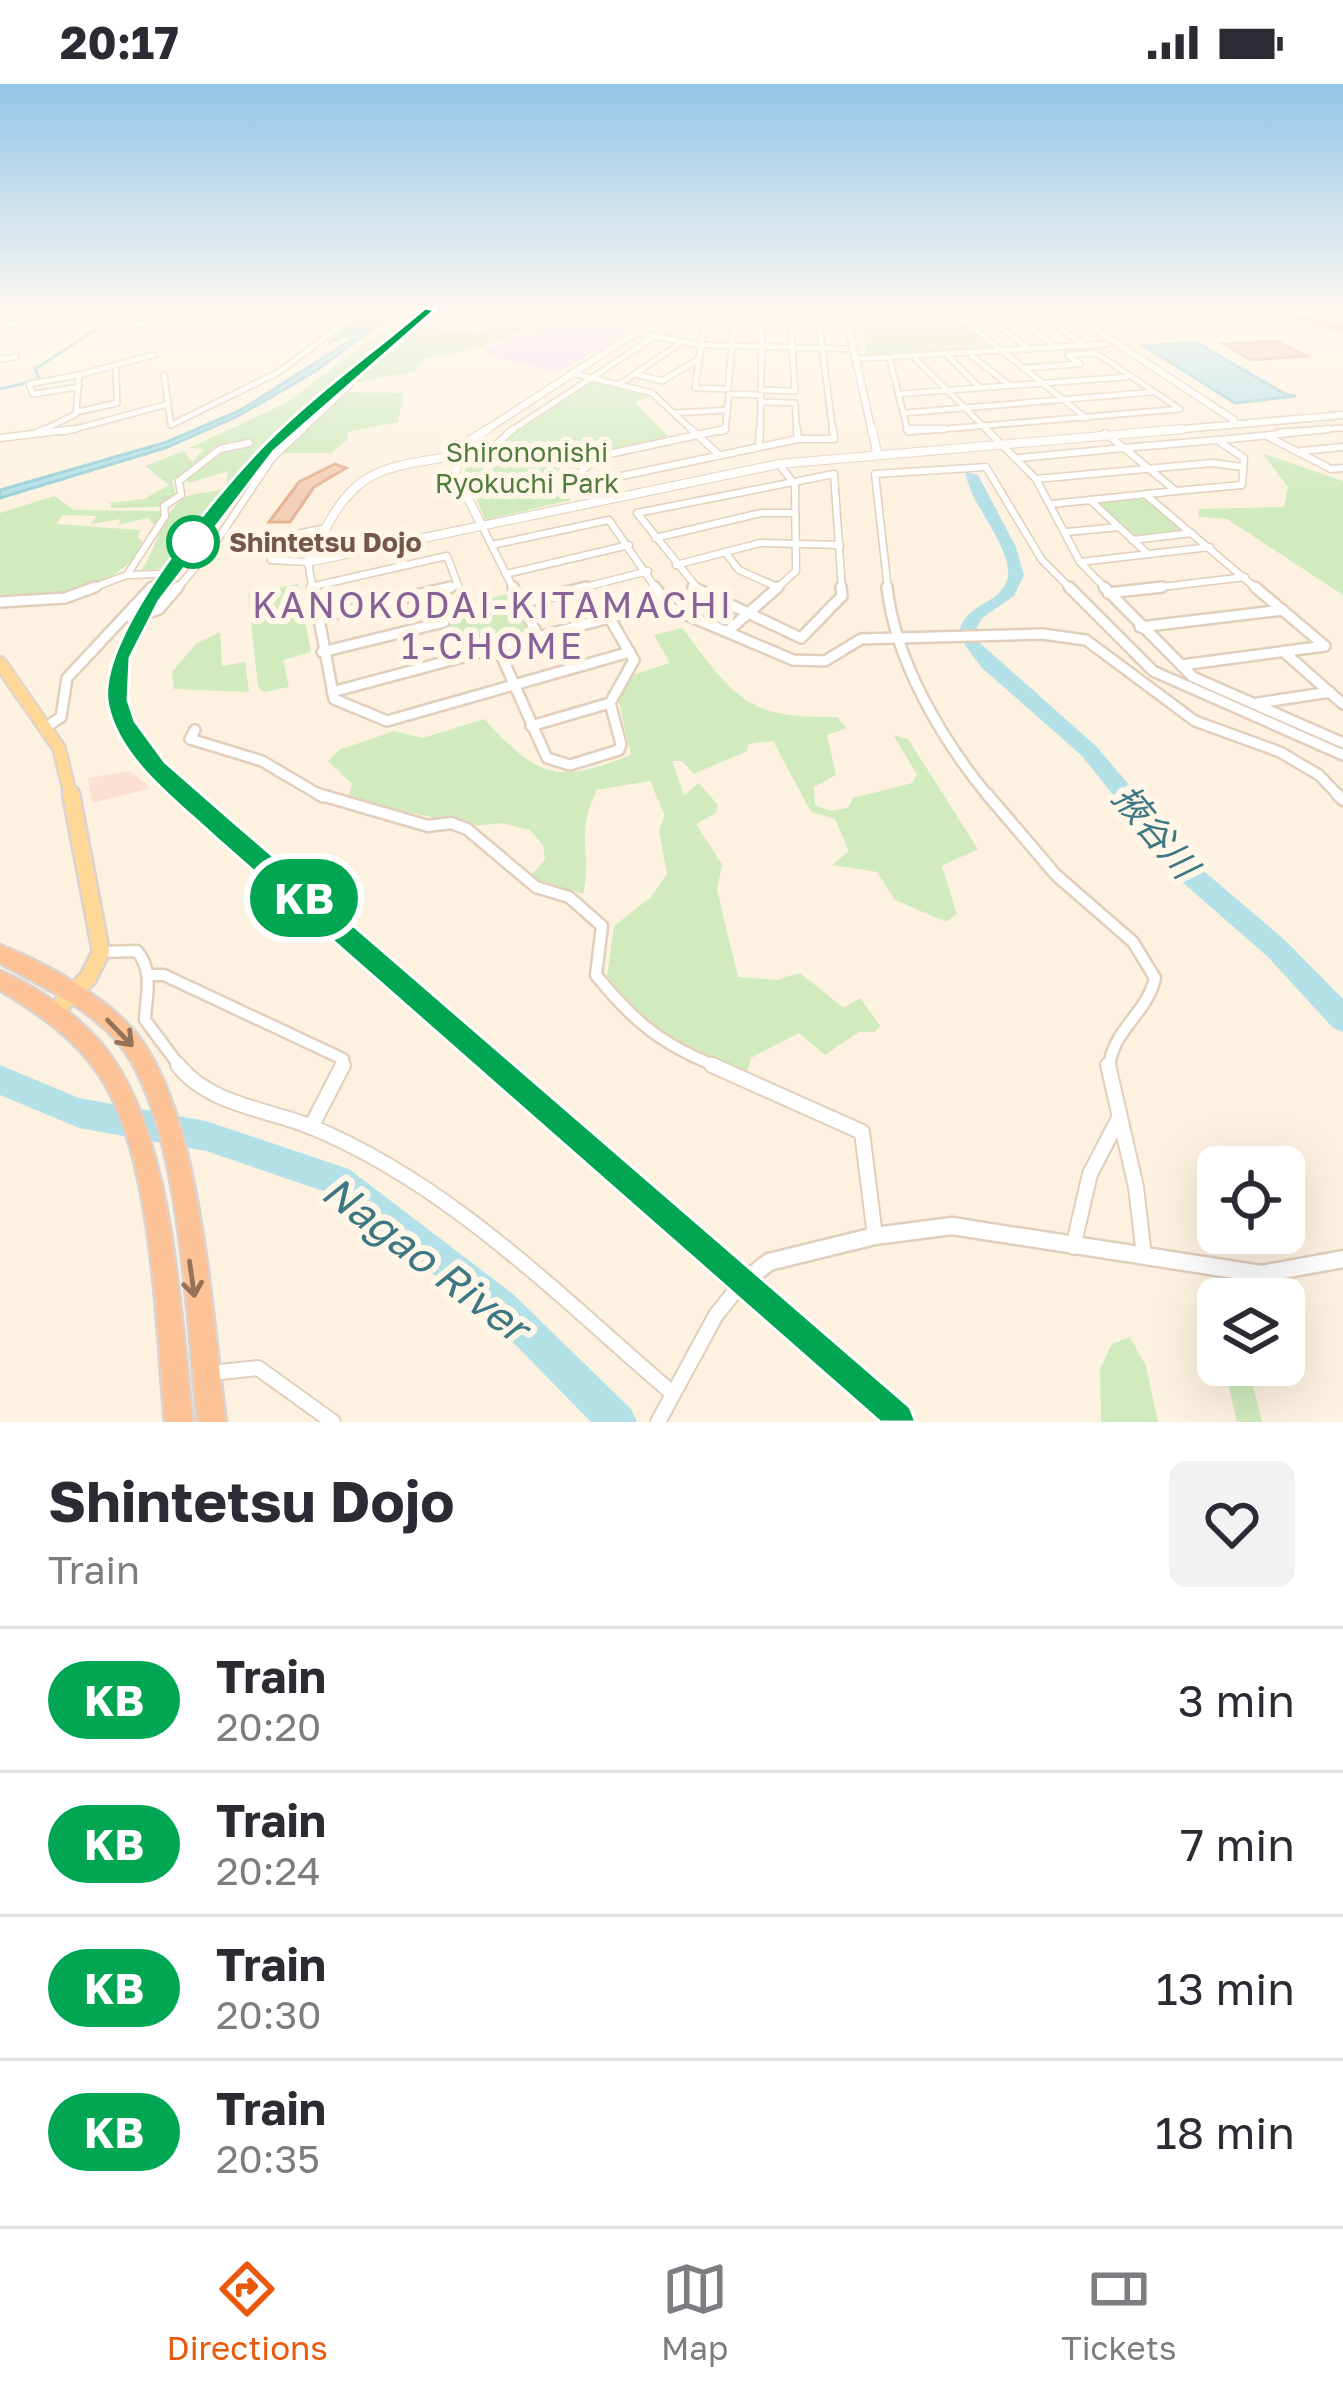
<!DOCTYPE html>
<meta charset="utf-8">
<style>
body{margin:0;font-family:"Golos Text","Noto Sans JP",sans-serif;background:#f2f2f3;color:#2b2b33;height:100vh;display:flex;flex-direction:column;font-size:45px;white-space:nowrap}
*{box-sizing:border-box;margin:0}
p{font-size:39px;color:#7c7c81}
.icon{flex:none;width:66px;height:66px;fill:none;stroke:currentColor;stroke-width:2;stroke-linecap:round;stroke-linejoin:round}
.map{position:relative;height:1338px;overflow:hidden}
.sheet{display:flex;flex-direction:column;background:#fff;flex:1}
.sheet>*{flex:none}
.badge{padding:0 24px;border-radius:39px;font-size:42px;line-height:78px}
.buttons{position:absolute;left:1197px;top:1062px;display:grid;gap:24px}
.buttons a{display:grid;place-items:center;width:108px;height:108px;border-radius:18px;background:#fff;box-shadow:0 12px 48px #0002;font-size:60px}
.map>.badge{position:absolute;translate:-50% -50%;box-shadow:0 0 0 6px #fff}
.round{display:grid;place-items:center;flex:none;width:126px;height:126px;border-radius:18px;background:#f2f2f3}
.head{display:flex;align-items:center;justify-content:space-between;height:204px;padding:0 48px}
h1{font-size:57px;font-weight:700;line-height:90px}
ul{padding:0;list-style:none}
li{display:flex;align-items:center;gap:36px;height:144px;padding:0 48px;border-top:3px solid #e1e1e2}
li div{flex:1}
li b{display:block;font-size:45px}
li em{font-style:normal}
li .badge{min-width:132px;font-weight:700;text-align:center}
.status{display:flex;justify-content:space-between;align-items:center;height:84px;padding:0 60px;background:#fff;direction:ltr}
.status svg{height:33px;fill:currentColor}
.tab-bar{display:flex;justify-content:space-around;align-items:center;height:168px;border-top:3px solid #e1e1e2;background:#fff;font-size:33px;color:#7c7c81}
.tab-bar a{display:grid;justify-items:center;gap:6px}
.tab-bar .selected{color:#ea580c}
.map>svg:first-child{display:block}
.commercial{fill:#fee0d3}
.education{fill:#efddf9}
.green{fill:#d1ebbf}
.water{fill:#b4e0e7;stroke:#9ad0d9;stroke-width:3}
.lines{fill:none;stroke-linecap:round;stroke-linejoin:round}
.stream{stroke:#9ad0d9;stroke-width:3}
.river{fill:#b4e0e7;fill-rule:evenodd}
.building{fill:#f4cfb7;stroke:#e7b596;stroke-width:3}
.minor-far4-casing{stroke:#e2cebc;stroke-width:8}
.minor-far3-casing{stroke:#e2cebc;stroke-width:9}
.minor-far2-casing{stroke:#e2cebc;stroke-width:14}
.minor-far1-casing{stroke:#e2cebc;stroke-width:15}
.minor-casing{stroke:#e2cebc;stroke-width:18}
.tertiary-far2-casing{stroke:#e2cebc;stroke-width:9}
.tertiary-far1-casing{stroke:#e2cebc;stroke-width:10}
.tertiary-casing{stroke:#e2cebc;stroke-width:21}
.primary-far1-casing{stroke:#dbd3cf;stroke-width:16}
.primary-casing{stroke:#dbd3cf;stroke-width:21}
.trunk-casing{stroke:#dbd3cf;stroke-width:5}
.motorway-casing{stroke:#dbd3cf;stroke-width:5}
.minor-far4{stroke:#fff;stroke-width:4.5}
.minor-far3{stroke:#fff;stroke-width:6}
.minor-far2{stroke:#fff;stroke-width:9}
.minor-far1{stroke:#fff;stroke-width:10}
.minor{stroke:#fff;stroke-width:14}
.tertiary-far2{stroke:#fff;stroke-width:6}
.tertiary-far1{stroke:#fff;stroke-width:8}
.tertiary{stroke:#fff;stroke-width:16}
.primary-far1{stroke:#ffd796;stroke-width:12}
.primary{stroke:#ffd796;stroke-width:16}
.trunk{fill:#fdc295;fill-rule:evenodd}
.motorway{fill:#fbae94;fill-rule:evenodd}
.rail-far1-casing{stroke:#b49fc6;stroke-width:6}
.rail-casing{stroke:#b49fc6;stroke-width:9}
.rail-far1{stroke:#fff6e8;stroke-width:3;stroke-dasharray:4.5;stroke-linecap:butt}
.rail{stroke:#fff6e8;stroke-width:4.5;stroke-dasharray:14;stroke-linecap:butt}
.oneway{stroke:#97725a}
.line{fill:#00a651;stroke:#fff;stroke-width:3}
.stop-dot{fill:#fff;stroke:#00a651;stroke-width:6}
.labels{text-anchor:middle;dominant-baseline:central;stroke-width:12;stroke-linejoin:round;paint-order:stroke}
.far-park-label{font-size:27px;fill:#507c3e;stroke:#fff6e8}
.far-stop-label{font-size:27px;font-weight:bold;fill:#755747;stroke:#fff6e8;text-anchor:start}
.neighbourhood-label{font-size:36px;letter-spacing:3px;fill:#866299;stroke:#fff6e8}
.water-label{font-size:36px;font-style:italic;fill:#3c7783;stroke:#fff6e8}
.near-water-label{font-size:42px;font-style:italic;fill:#3c7783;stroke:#fff6e8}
</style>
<div class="status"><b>20:17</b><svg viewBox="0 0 49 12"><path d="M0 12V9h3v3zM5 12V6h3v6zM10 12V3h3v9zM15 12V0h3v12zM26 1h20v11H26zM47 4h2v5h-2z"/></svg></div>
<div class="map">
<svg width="1343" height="1338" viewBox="0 0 1343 1338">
<rect width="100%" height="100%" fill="#fdf2e0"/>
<polygon class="commercial" points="130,687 151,704 92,719 88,694"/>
<polygon class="education" points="577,226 651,226 634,244 559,288 493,273 484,265 550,242"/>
<g class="green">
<path d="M521,226H534L542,237L481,264L426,274L414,288L335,302L255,372L163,484L141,487C156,466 165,421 188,412C201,407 213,410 226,403L228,387L189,399L183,389L172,396L176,413L161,423L111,424L110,419L144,415L169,401L145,382L184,367L192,378L204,365L189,364L286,319L379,249L405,243L475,249L500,243Z"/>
<polygon points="857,226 948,226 998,266 868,274"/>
<polygon points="590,296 651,312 635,318 670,354 592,371 563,402 571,416 485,436 465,386 468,373 488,372 503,353"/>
<polygon points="348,308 404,309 398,338 347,348 348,355 331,369 283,369"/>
<polygon points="1262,369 1343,397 1343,511 1227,435 1199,433 1198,425 1284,423 1288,403"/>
<path d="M54,412L74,426L161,427L162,433L155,442L148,434L118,441L121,435L91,440L96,432L63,431L56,440L140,446L138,453L146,462C107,509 59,512 0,516V429Z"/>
<polygon points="1145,413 1185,447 1133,452 1095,418"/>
<polygon points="298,500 311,568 283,576 289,603 264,608 258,603 248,510"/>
<polygon points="511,509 533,552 461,571 442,525"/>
<path d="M682,544C737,615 744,634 837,633L847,644L827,651L836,691L814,703L815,721L831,727L848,724L853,714L912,699L917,690L893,651L908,655L978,765L942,782L957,830L946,838L895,816L877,788L832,781L849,767L835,735L811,728L773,657L748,660L747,667L694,690L682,677H672L684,711L699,699L718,721L716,729L696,740L722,780L717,806L738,893L777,896L800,889L844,924L860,914L880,942L875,948H859L825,971L799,949L751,974L747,988C689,972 643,939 607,892L614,842L651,813L667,790L659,746L665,732L650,697L597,706C574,752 593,768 583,810L530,793L545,775L543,761L530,746L501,739L472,742L348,715L352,700L328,677L339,666L394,647L423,654L484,635C538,693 555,701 631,671L618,614L635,590L670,579L654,551Z"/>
<polygon points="220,548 222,582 245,578 249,608 174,605 172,588 197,559"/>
<polygon points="1130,1253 1146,1282 1158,1338 1101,1338 1100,1285 1112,1260"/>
<polygon points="1248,1281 1262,1338 1237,1338 1224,1283"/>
</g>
<g class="water">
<path d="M397,226L316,287L236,333L165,364L0,414V406L167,358L241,326L353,255L345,251L329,259C351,245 365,226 397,226Z"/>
<polygon points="1196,258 1285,310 1296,312 1235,319 1144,262"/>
</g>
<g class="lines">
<g class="stream">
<polyline points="103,242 116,236"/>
<polyline points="39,294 35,285 95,246"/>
<polyline points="0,305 26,299"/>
</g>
<g class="river">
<path d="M966,388L978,391L1016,463L1024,491L1014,512L982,534L972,552L1096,662L1199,783L1286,857L1343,915V948L1333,944L1268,873L1181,797L1082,672L981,583L962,557L967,552L959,547C969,518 993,522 1005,501C1022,472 966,418 966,388Z"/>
<polygon points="0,981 79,1014 206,1037 349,1085 513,1210 631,1325 637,1338 591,1338 489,1234 329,1109 206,1067 79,1044 0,1011"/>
</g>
</g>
<g class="building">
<polygon points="1276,257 1306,272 1251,276 1223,260"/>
<polygon points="335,380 346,384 314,403 290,438 269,438 299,398"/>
</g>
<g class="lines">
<g class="minor-far4-casing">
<g id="minor-far4">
<polyline points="103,226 137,240 244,230"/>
<polyline points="450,226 472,232"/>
<polyline points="951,226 1086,334"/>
<polyline points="978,226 1029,265"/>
<polyline points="1006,226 1057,263"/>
<polyline points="1040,230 1085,262"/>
<polyline points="963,236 1072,230"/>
<polyline points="415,241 441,226"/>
<polyline points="0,242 105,226"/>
<polyline points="635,249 702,261 853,265"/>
<polyline points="972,272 1009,301"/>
<polyline points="949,273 979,303"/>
<polyline points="915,274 989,348"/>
<polyline points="0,275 16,273"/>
<polyline points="855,275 1107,260"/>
<polyline points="890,276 908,348"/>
<polyline points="571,289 652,309 694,348"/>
<polyline points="635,290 662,297 699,275"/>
<polyline points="79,291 29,300 33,310 79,303"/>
<polyline points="164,291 171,341 279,288 362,226"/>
<polyline points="620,300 682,258"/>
<polyline points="899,310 1126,293"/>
<polyline points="761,318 795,319 797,348"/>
<polyline points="77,328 117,319 116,285"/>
<polyline points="674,329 727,326"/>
<polyline points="904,329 1153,308"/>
<polyline points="39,348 76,330 79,291 153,271"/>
<polyline points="64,348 168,320"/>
<polyline points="300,348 350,301"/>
<polyline points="509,348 663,247 681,227 706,228 695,304 728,305 735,229 762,230 761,306 795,307 790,231 818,232 833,348"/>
<polyline points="720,348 725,347 729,310 761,311 760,348"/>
<polyline points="909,348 1180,325 1096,269 1068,271 1080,280 1023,284"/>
<polyline points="1279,348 1343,344"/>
</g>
</g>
<g class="minor-far3-casing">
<g id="minor-far3">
<polyline points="691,345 718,370"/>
<polyline points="725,345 600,372 567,399 569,403 798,355 834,355 833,345"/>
<polyline points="797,345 798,355"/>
<polyline points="907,345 944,345"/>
<polyline points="986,345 1036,395 1212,379 1243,383"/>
<polyline points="39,348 45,345"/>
<polyline points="1105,349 1124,364"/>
<polyline points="1267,352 1331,385 1343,384"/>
<polyline points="0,354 75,345"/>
<polygon points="1217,356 1244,374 1242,401 1176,407 1124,364"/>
<polyline points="1220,356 1328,345"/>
<polyline points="759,363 760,345"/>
<polyline points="1301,367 1343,363"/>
<polyline points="456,372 485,371 513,345"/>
<polyline points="1019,374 1124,364"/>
<polyline points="1036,395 1080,478 1107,506"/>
<polyline points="1146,411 1258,506"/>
<polyline points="1090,416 1148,470"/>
<polyline points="1052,420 1176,407"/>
<polyline points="482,442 514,506"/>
<polyline points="1067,448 1119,443"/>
<polyline points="655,454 761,429 795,429"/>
<polyline points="218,455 272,374 303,345"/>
<polyline points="1132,456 1192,449"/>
<polyline points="492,461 609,436 657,506"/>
<polyline points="725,468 739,486 777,503"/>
<polyline points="1080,478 1210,463"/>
<polyline points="676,481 760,459 840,461"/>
<polyline points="506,490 629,461"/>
<polyline points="127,491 165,432 164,422 181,411 179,397 220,365 249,359"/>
<polyline points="310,503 447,472 458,501 438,506"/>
<polyline points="87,506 127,491 162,490 150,506"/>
<polyline points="176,506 210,466"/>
<polyline points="313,506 308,478 271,476 288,452 326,444"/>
<polyline points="574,506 648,487"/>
<polyline points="699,506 637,429 834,390 842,506"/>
<polyline points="775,506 796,487 795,401 779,380"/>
<polyline points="888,506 875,390 986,383 1042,476 1072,506"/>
<polyline points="1136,506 1245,493"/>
</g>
</g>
<g class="minor-far2-casing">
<g id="minor-far2">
<polyline points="313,503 334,615 387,637 630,568"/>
<polyline points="513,503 537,550"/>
<polyline points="655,503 667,520"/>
<polyline points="693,503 801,554 842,512 841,503"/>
<path d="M887,503C895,577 942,656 989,713"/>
<polyline points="1069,503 1153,587 1343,671"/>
<polyline points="1104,503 1193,593 1343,659"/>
<polyline points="1108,509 1162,503"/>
<polyline points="0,518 65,514 95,503"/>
<polyline points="521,519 586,503"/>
<polyline points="131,534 159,525 178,503"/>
<polyline points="317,534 451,503"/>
<polyline points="1140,543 1283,526"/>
<polyline points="728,547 778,503"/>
<polyline points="498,564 547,674 570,681 619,666 621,660 610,619 634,576 609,533"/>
<polyline points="322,568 444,538 432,507"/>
<polyline points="1284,568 1343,620"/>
<polyline points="1182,581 1325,562 1255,503"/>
<polyline points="332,608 661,520 793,576 825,577 861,555 1042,550 1086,556 1195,637 1280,668 1319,691 1340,713"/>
<polyline points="1258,619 1330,608"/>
<polyline points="48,642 61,633 67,594 152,503"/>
<polyline points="531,642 610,619"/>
<polyline points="195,646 190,655 262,677 323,713"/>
</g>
</g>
<g class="minor-far1-casing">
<g id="minor-far1">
<path d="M318,710L428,742L451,739L467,745L536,803L569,813L602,842L596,891C634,938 663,962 721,984"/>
<path d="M987,710L1056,791L1133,858L1155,894C1147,930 1112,946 1109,984"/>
<polyline points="1337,710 1343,716"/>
<path d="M101,868L137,867C154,888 146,911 145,936L181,984"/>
<polyline points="150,891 164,891 343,975 342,984"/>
</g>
</g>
<g class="minor-casing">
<g id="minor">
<path d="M178,981C208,1020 266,1025 309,1042C449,1099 558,1211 671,1308"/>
<polyline points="712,981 862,1048 875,1152"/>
<polyline points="1108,981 1136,1103 1144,1172"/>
<polyline points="311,1043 343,981"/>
<polyline points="1073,1163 1090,1090 1119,1034"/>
<polyline points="210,1289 258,1284 333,1338"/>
<polyline points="658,1338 716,1231 741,1200"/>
</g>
</g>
<g class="tertiary-far2-casing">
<g id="tertiary-far2">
<polyline points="845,226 872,348"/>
<polyline points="1066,226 1234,336"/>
<polyline points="1334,226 1343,231"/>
<polyline points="483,348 641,245 658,226"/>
<polyline points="1148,348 1343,331"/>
</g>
</g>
<g class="tertiary-far1-casing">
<g id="tertiary-far1">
<polyline points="872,345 877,368"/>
<polyline points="482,442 455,389 463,361 488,345"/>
<polyline points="308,478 779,380 1182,345"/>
<path d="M308,478C351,392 361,385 456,372"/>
</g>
</g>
<g class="tertiary-casing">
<polyline id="tertiary" points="741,1200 769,1178 875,1152 952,1142 1261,1190 1343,1175"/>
</g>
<g class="primary-far1-casing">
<polyline id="primary-far1" points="0,579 59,664 71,713"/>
</g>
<g class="primary-casing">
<polyline id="primary" points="54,928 88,894 101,868 71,710"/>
</g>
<g class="trunk-casing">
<g id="trunk">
<path d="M0,861C43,878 101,910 132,945C202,1023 211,1234 226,1338H198C186,1238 182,1041 121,962C91,924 41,902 0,879Z"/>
<path d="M0,887C42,905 90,939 115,978C175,1071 179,1229 193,1338H165C156,1241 153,1068 98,989C74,953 36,928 0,906Z"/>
</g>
</g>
<g class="motorway-casing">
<polygon id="motorway" points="1263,226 1277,226 1343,243 1343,247"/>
</g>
<use href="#minor-far4" class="minor-far4"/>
<use href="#minor-far3" class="minor-far3"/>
<use href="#minor-far2" class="minor-far2"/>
<use href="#minor-far1" class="minor-far1"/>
<use href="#minor" class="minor"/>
<use href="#tertiary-far2" class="tertiary-far2"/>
<use href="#tertiary-far1" class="tertiary-far1"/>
<use href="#tertiary" class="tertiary"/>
<use href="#primary-far1" class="primary-far1"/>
<use href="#primary" class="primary"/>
<use href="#trunk" class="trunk"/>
<use href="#motorway" class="motorway"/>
<g class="rail-far1-casing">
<path id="rail-far1" d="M430,226C334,307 147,457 120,583C111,629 136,665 167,696L494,984"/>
</g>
<g class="rail-casing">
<polyline id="rail" points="491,981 895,1338"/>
</g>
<use href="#rail-far1" class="rail-far1"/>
<use href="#rail" class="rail"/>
</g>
<defs><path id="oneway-shaft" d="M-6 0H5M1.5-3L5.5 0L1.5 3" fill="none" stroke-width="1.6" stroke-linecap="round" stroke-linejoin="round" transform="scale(3)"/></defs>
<g class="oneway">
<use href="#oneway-shaft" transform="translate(120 949) rotate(46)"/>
<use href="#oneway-shaft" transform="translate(192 1195) rotate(82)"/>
</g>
<linearGradient id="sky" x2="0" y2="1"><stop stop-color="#93c6e8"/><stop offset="0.55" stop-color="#fef9f1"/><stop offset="1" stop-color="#fef9f1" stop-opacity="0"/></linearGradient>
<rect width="1343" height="413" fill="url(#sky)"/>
<path class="line" d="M425,224L435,226L274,367L159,517L130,574L128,616L135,637L165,678L236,740L910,1323L916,1338H880L217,755C178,718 120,677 108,622C93,556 218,408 264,361C313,311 372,269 425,224Z"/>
<circle class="stop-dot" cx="193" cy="458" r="24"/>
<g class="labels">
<g class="far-park-label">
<text x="527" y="368">Shirononishi<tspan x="527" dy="31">Ryokuchi Park</tspan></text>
</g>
<g class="far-stop-label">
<text x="229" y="458">Shintetsu Dojo</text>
</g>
<g class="neighbourhood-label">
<text x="493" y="520">KANOKODAI-KITAMACHI<tspan x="493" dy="41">1-CHOME</tspan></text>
</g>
<g class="water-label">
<text transform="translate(1156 747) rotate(50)">掖谷川</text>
</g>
<g class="near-water-label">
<text transform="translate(426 1174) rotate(37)">Nagao River</text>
</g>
</g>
</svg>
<div class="buttons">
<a><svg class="icon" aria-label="locate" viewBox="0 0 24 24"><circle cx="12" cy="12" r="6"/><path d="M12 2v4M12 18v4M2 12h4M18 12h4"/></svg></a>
<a><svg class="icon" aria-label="layers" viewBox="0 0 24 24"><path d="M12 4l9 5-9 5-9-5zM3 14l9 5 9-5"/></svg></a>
</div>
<b class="badge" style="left:304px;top:814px;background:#00a651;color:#fff">KB</b>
</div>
<section class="sheet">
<div class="head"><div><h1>Shintetsu Dojo</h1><p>Train</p></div><a class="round"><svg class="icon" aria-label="heart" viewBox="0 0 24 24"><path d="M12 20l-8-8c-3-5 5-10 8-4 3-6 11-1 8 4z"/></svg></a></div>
<ul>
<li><span class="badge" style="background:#00a651;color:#fff">KB</span><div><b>Train</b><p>20:20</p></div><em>3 min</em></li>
<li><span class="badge" style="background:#00a651;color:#fff">KB</span><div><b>Train</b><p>20:24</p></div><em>7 min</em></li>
<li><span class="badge" style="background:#00a651;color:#fff">KB</span><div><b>Train</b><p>20:30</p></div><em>13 min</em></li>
<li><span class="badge" style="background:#00a651;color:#fff">KB</span><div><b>Train</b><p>20:35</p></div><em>18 min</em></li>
</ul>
</section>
<nav class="tab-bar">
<a class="selected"><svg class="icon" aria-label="directions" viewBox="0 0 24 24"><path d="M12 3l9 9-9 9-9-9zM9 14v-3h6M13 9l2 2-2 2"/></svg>Directions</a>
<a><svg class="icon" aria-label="map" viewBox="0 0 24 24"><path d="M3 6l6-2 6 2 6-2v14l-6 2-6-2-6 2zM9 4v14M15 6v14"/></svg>Map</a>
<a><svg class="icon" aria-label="tickets" viewBox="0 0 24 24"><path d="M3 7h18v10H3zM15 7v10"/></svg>Tickets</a>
</nav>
